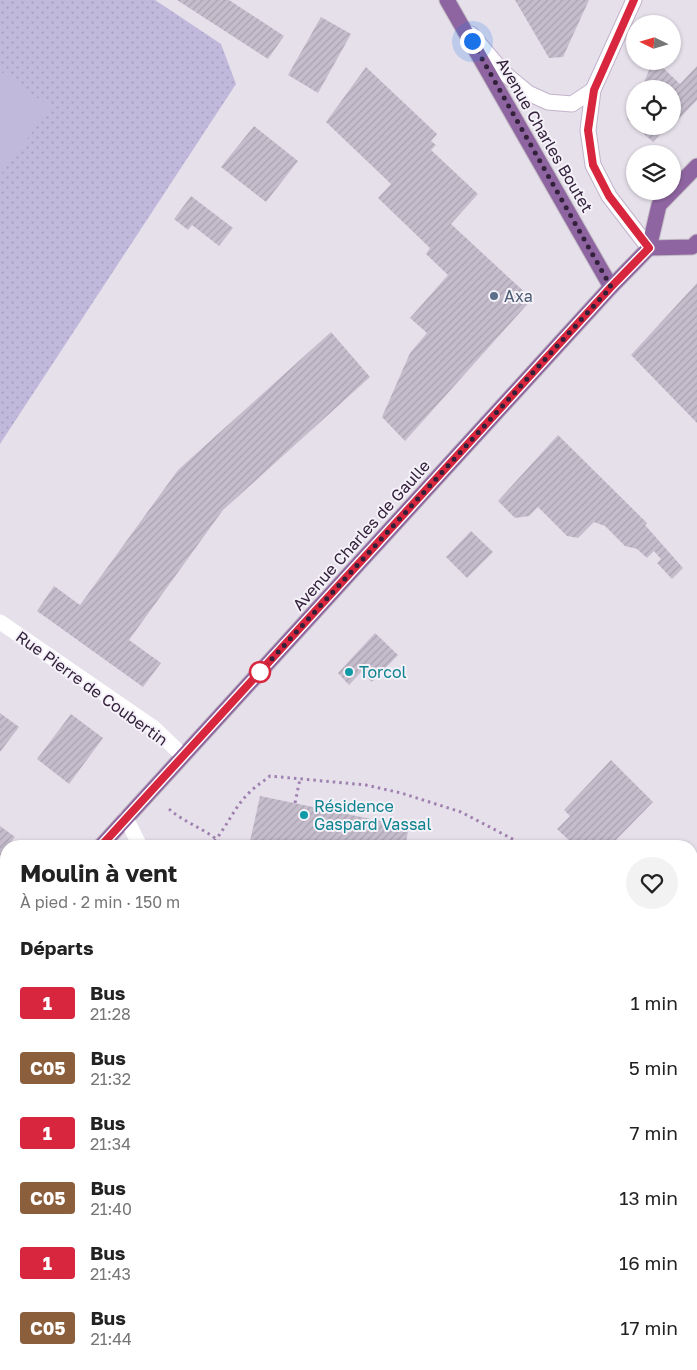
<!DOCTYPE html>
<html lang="fr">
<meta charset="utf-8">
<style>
body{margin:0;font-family:"Golos Text",sans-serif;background:#f2f2f2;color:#222;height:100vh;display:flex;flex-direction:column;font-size:19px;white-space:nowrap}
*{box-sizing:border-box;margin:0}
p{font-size:16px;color:#767676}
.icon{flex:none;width:28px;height:28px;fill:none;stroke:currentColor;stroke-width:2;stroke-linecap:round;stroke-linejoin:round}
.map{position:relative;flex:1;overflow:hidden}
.sheet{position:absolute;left:0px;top:840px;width:698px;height:530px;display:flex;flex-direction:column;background:#fff;border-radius:20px 20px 0 0;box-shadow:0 1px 4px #0004}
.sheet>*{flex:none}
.badge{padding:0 10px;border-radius:4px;font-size:18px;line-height:32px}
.needle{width:32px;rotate:275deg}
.controls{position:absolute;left:626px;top:15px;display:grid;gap:10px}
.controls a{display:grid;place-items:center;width:55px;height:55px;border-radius:50%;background:#fff;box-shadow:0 1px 4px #0004;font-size:25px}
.you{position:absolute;width:25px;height:25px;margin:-12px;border:4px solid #fff;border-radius:50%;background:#1a73e8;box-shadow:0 0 0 8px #1a73e833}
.map>.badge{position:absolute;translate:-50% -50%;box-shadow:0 0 0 2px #fff}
h2{padding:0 20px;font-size:19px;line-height:45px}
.round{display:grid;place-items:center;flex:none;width:52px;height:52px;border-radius:26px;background:#f2f2f2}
.head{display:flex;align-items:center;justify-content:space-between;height:85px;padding:0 20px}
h1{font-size:24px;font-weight:700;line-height:38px}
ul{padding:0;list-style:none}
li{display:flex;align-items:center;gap:15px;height:65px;padding:0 20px}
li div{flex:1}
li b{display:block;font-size:19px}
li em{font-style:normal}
li .badge{min-width:55px;font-weight:700;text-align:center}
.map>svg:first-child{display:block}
.forest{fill:url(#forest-firs)}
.park{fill:url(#park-dots)}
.pitch{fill:#c1b9dc}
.building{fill:url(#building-hatch)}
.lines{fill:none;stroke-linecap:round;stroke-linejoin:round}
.secondary-casing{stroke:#c2b3cb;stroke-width:17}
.primary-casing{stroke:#c2bcc4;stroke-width:17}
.path{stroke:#9f81af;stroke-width:3;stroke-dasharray:2.5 4;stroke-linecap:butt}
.lane{stroke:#fff;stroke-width:15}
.street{stroke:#fff;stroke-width:15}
.secondary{stroke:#fff;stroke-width:15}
.primary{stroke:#8f65a1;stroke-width:15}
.line-casing{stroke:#fff;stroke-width:11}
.line{stroke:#d7263d;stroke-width:8}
.walk{stroke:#33213b;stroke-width:5;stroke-dasharray:0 9}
.service-dot{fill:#5c6f8a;stroke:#f4f1f8;stroke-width:2}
.stop-dot{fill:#fff;stroke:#d7263d;stroke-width:2.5}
.culture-dot{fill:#0f9aa8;stroke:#f4f1f8;stroke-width:2}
.labels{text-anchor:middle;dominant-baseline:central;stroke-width:4;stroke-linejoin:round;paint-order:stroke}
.street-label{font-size:16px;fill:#33213b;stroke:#f4f1f8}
.service-label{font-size:16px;fill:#4e5e75;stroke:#f4f1f8;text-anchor:start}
.culture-label{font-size:16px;fill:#0d838f;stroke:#f4f1f8;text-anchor:start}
</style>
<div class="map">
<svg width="697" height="1370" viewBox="0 0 697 1370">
<defs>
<pattern id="forest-firs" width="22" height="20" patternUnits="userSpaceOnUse" patternTransform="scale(1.25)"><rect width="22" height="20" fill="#c1b9dc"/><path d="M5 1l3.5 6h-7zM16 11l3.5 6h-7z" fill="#a69fbe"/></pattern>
<pattern id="park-dots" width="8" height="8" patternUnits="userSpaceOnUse" patternTransform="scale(1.25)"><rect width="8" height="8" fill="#c1b9dc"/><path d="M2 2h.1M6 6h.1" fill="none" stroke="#a69fbe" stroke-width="1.8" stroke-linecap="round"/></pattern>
<pattern id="building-hatch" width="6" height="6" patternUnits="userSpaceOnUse" patternTransform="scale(1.25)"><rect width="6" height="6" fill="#c5bdcc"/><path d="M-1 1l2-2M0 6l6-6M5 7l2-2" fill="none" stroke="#aaa2b0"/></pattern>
</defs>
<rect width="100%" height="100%" fill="#e6e0eb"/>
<g class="forest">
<polygon points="697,966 697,1078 691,1067 691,968"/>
<polygon points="697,1100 697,1370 423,1370 421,1364 691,1364 691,1115"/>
</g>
<polygon class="park" points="0,0 155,0 221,44 236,84 0,444"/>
<polygon class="pitch" points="0,71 50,107 0,176"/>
<g class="building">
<polygon points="177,0 229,0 284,36 268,59"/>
<polygon points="515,0 589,0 563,57 549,58"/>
<polygon points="321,17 351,34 318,93 288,75"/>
<polygon points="653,61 656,61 680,84 697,66 697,100 676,122 674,120 672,122 672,89 641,89"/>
<polygon points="366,67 437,134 431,141 436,145 431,150 478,194 451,224 532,299 405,441 382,417 410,353 427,333 410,318 448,275 426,254 430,248 378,198 391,184 326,122"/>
<polygon points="635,101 635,126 668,126 653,142 627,119"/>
<polygon points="254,126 298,161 266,202 221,167"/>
<polygon points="191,196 233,228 219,246 192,225 188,230 174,219"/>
<polygon points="697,283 697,423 631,355"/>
<polygon points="331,332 370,377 223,510 129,640 161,663 143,687 37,611 54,586 80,605 178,470"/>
<polygon points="558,435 647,523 645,525 683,568 672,579 657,563 661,559 654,551 647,558 637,549 625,546 605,526 594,522 578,538 567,536 538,507 529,516 515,518 498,501"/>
<polygon points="471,531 493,552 467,578 446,557"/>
<polygon points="375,633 398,655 372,682 361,672 349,685 338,673"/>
<polygon points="0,713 19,727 0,752"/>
<polygon points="71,714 103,738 69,784 37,759"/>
<polygon points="611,760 653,802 612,844 615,846 575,846 557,829 570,816 564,810"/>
<polygon points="260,796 409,827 405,846 249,846"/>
<polygon points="0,826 15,837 0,856"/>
<polygon points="0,1111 6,1117 6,1158 0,1152"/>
</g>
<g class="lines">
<g class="secondary-casing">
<g id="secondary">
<polyline points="634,0 593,90 588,130 593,165 609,196 649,248"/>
<polyline points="471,34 504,73 528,93 548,102 572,104 593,90"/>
</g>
</g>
<g class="primary-casing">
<g id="primary">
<polyline points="447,0 611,287"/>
<polyline points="649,248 692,247 697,242"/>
<polyline points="101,846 611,287 649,248 659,205 697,166"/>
<polyline points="0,956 6,949"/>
</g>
</g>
<g class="path">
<polyline points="295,803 300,779"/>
<path d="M169,809C186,824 209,830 224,846"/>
<path d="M210,846C226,830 234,806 251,791C257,785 264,781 270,776L366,785L401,793L461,812L526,846"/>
</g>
<polyline class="lane" points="126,818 140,846"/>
<polyline class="street" points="0,622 154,728 183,756"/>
<use href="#secondary" class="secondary"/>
<use href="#primary" class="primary"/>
</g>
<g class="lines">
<g class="line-casing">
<polyline id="line" points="101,846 611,287 649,248 609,196 593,165 588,130 594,90 634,0"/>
</g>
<use href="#line" class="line"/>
<polyline class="walk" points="260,672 611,287 472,41"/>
</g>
<circle class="service-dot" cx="494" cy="296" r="5"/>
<circle class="stop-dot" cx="260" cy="672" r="10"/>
<g class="culture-dot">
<circle cx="349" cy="672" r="5"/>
<circle cx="304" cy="815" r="5"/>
</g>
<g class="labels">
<g class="street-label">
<text transform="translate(545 135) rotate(60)">Avenue Charles Boutet</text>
<text transform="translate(361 535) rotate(-48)">Avenue Charles de Gaulle</text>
<text transform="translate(92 688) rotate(36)">Rue Pierre de Coubertin</text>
</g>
<g class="service-label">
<text x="504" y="296">Axa</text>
</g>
<g class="culture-label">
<text x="359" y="672">Torcol</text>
<text x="314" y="806">Résidence<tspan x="314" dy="18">Gaspard Vassal</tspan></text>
</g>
</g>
</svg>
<div class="controls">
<a><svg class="needle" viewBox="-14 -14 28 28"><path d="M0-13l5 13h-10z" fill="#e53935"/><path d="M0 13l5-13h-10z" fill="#767676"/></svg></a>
<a><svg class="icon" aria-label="locate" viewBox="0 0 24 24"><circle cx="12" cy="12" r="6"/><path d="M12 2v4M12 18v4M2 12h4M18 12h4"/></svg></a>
<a><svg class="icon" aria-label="layers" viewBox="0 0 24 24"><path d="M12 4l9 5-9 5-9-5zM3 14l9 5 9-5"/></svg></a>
</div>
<div class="you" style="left:472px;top:41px"></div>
<section class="sheet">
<div class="head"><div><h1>Moulin à vent</h1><p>À pied · 2 min · 150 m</p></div><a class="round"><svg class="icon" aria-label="heart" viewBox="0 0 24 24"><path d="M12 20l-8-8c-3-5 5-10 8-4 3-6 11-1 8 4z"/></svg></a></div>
<h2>Départs</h2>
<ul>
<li><span class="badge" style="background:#d7263d;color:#fff">1</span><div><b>Bus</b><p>21:28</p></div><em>1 min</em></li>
<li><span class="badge" style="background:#8b5e3c;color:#fff">C05</span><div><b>Bus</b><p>21:32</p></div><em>5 min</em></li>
<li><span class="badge" style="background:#d7263d;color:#fff">1</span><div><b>Bus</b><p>21:34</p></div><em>7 min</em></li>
<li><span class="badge" style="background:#8b5e3c;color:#fff">C05</span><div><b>Bus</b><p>21:40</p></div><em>13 min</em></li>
<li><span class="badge" style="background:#d7263d;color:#fff">1</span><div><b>Bus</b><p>21:43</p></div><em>16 min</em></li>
<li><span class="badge" style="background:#8b5e3c;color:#fff">C05</span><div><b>Bus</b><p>21:44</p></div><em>17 min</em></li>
</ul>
</section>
</div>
